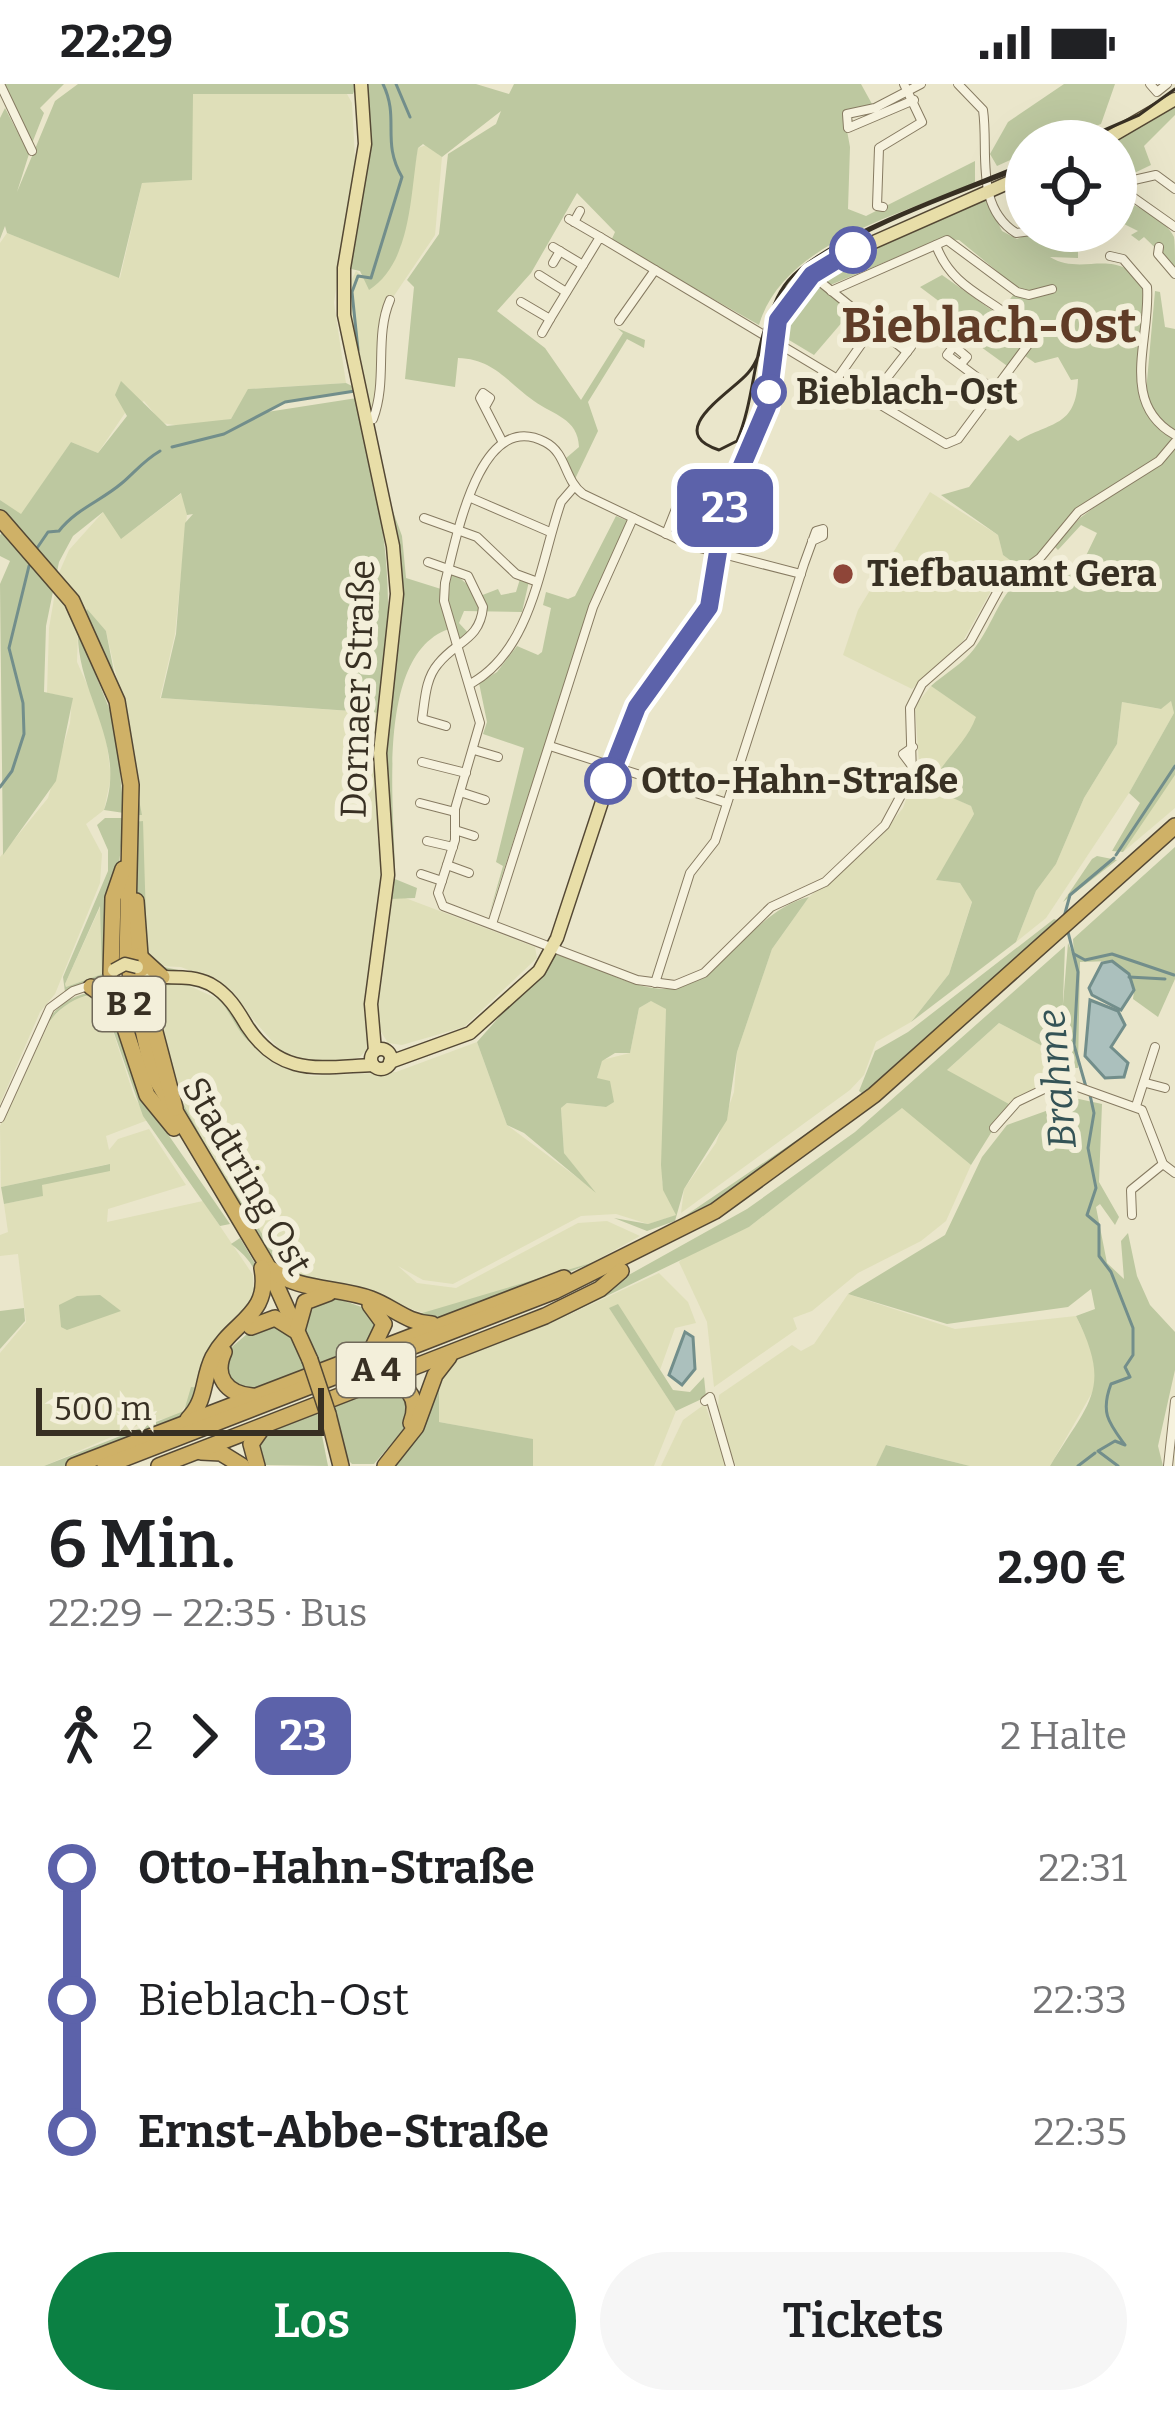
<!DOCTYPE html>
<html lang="de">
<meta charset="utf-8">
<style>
body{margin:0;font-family:Bitter,serif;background:#f6f6f6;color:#202124;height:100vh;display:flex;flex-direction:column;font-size:45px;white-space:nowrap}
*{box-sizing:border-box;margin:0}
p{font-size:39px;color:#757577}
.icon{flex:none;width:66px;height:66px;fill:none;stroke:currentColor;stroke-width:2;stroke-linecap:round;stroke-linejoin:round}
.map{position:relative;height:1382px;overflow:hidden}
.sheet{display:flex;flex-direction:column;background:#fff;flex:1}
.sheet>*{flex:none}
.badge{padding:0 24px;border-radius:18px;font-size:42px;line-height:78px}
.tools{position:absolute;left:1005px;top:36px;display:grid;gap:24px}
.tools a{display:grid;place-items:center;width:132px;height:132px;border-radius:50%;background:#fff;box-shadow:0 12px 48px #0002;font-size:60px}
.scale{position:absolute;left:36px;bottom:30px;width:288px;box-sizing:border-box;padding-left:12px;border:6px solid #383023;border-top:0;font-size:33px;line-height:42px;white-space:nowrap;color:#383023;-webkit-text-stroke:9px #f3efda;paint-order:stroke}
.map>.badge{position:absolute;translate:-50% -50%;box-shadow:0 0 0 6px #fff}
.legs{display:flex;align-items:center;gap:18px;height:132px;padding:0 48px;font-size:39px}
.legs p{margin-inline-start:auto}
.head{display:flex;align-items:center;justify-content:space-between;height:204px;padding:0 48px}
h1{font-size:66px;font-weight:600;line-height:90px}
.cta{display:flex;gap:24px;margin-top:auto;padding:24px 48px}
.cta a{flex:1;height:138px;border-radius:72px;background:#0b8043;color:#fff;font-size:48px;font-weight:600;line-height:138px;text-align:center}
.cta a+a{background:#f6f6f6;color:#202124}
ul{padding:0 48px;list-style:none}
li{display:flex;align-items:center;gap:42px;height:132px;font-size:45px}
li i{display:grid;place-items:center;width:18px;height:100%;margin:0 15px;background:currentColor}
li i::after{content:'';width:30px;height:30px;margin:-15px;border:9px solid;border-radius:50%;background:#fff}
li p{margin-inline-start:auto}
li:first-child i{background:linear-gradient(#0000 50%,currentColor 0)}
li:last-child i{background:linear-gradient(currentColor 50%,#0000 0)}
.status{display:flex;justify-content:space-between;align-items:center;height:84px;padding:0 60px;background:#fff;direction:ltr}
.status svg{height:33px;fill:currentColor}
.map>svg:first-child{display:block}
.farmland{fill:#dfdfb9}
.green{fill:#bdc8a0;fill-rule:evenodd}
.water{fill:#abc0bd;stroke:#728e8b;stroke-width:3}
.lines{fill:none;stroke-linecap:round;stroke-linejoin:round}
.stream{stroke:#728e8b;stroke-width:3}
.minor-casing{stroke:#867a61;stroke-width:10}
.major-casing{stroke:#544834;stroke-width:15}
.highway-casing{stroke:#544834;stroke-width:18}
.minor{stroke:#f6f2de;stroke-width:8}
.major{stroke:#e8dea8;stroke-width:12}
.highway{stroke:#cfb167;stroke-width:15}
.tram{stroke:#383023;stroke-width:3}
.major-bridge-casing{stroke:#544834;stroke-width:15;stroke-linecap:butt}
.highway-bridge-casing{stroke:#544834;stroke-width:18;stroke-linecap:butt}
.major-bridge{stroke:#e8dea8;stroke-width:12}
.highway-bridge{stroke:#cfb167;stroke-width:15}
.line-1-casing{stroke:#fff;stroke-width:27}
.line-1{stroke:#5c62aa;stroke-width:18}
.stop-1-dot{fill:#fff;stroke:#5c62aa;stroke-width:6}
.poi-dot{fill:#8e4538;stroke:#f3efda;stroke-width:4.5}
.labels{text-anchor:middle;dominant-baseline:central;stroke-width:12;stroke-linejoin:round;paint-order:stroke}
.shield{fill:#f3efda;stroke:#70695a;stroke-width:3}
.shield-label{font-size:33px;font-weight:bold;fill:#383023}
.stop-label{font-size:36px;font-weight:bold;fill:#383023;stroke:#f3efda;text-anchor:start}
.poi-label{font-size:36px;font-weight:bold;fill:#383023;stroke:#f3efda;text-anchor:start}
.street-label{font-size:36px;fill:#383023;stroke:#f3efda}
.water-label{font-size:39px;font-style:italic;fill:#345356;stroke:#f3efda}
.district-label{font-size:48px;font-weight:bold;fill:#603c27;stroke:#f3efda}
</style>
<div class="status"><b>22:29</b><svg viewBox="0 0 49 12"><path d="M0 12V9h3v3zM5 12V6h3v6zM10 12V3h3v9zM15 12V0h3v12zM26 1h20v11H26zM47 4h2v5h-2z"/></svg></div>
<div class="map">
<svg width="1175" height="1382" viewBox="0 0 1175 1382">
<rect width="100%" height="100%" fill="#eae6cb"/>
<g class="farmland">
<polygon points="192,9 347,10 352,19 355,75 334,219 346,299 249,305 231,335 187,343 162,339 144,317 127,326 98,369 71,358 21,431 0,416 0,159 7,149 120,194 142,99 192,95"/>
<polygon points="426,61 442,73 435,151 383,228 384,277 373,332 364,321 368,311 349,228 349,201 356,187 366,195 400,165 418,64"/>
<polygon points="930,408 998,451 1003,471 1018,482 992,505 963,557 912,605 843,571 858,526"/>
<polygon points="182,409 187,430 175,550 160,614 380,629 376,720 382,800 364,925 368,964 360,973 339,979 286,973 221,899 181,883 158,882 147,870 135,673 106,547 89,532 78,547 77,578 104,638 111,693 104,726 86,740 102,770 100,799 55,910 40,928 0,1020 0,773 48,714 70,639 72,614 47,609 49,544 58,491 69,466 104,427 122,454"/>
<polygon points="931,602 977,633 953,676 930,703 971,722 974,730 937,796 960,799 972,817 949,890 911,938 876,958 864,991 850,1006 681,1129 684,1105 716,1059 734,1008 737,968 772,865 809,813 879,754 903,724 919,679 915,622"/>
<polygon points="1122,618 1160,625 1171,617 1174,629 1129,709 1046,834 1016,858 1036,807 1056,780 1084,714 1117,660"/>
<polygon points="1175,691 1175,724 1123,768 1153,721"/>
<polygon points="400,812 535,863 537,874 464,943 402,961 388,959 378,943 374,920 390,815"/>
<polygon points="102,819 102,890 66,903 65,900"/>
<polygon points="183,899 225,918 263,970 311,992 396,988 477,958 507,1041 590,1103 564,1069 561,1024 567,1019 606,1023 597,994 602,976 630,969 639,924 651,917 661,919 666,925 662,1098 677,1131 648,1140 616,1130 581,1132 453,1200 423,1196 398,1182 417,1199 456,1204 578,1139 607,1137 640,1152 593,1178 427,1230 293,1188 277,1173 193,1043 160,952 151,911 153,903"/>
<polygon points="91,911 106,926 134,1012 148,1036 106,1052 109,1066 118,1055 149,1045 186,1101 108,1125 107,1138 203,1117 253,1191 254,1211 179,1332 146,1338 44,1382 0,1382 0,1269 26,1238 18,1170 0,1172 0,1151 8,1148 4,1120 42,1112 42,1101 109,1080 1,1103 0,1042 51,935 71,916"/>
<polygon points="999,939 1067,975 1068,984 1009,1020 946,987"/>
<polygon points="903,1023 971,1081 946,1137 921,1157 858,1189 812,1227 793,1234 797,1245 714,1303 707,1238 679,1178 693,1166 749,1143"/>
<polygon points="659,1189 688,1218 696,1239 675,1244 660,1286 618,1221 610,1225 676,1327 654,1382 533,1382 532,1355 439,1338 439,1299 459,1273 553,1238"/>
<polygon points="848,1210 955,1245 1076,1232 1097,1277 1097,1300 1050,1382 970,1382 887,1361 876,1382 736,1382 717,1333 719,1311 792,1261 801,1267 814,1260"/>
<polygon points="705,1320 726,1382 661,1382 683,1336"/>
</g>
<g class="green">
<polygon points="2,0 64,0 40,24 44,29 31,62"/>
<polygon points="78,0 357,0 353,10 193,10 192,96 142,99 119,194 7,149 5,142 0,155 0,34 5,24 29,70 17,108 55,17"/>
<path d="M364,0H476L509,10L514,0H861L872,20L844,30L850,63L848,125L866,132L975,77V99C903,130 783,158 759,241L611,157L615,148L577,109L531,189L497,227L545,264L581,316L623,249L617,244L645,256L644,264L627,255L588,318L598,347L575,395L565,375L579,363C578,334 553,331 534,317C507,298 494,275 458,274L455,303L405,295L414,203L407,196L439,150L448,70L496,40L501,27L442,73L423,60L418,64C410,110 412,178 369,206L360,187L347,184L366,89Z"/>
<polygon points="1064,0 1115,0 1101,40 1055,57 1026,57 1026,69 997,82 990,70 1008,38"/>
<polygon points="1175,19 1175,31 1144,62 1151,81 1128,92 1116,81 1112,57"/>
<path d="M986,115L1002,147L1017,155L1036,147H1078V174L1050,173C1083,194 1123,158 1144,208L1139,315L1146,308L1155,207L1160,208L1165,243L1175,245V353L1157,375L1076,424L1037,472L1018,482L1003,471L998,451L941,411L969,403L1010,351L1018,357C1051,337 1076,344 1078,295L1071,296L1058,273L1035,279L1021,269L1010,284L937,231L944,221L920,203L942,191L993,227L1005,222L1016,207L1014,201L959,156L940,155L828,202L850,229L814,271L779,250L792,221L819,188Z"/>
<path d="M1116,116C1131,116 1168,138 1174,153C1175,160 1175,174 1175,183L1144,153L1139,157L1131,151L1138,147L1116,136Z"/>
<path d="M121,297L167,342L231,335L248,305L346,299L354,303L355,308L289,317L267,328L357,314C384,432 398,508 380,629L161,614L176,550L185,439L193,430L187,431L181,409L121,455L103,428L73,452L59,478L46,542L44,608L73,614L56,697L3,771L0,500L10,477L0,472V451L13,436L0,430V416L21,430L71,358L98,369L127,332L115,311Z"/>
<path d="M1175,363V691L1123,768L1112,767L1140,719L1129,709L1174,629L1171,617L1161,625L1122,618L1117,660L1084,714L1056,780L1036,807L1016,858L911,938L949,890L972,818L960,799L936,796L974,730L971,722L930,704C941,677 965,662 976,633L931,602C944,590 964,579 974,565C998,535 1003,490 1047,483L1057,489L1080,484L1097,449L1081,441L1058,466L1054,462L1080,434Z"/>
<path d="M383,400L402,452L406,494L441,505L449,545C372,571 396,734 395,795L417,804L415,814L390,815L382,706L401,511Z"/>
<polygon points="616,432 628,437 590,523 489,831 503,782 496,778 524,664 483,650 487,638 479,599 497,588 517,562 538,571 542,568 551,524 543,521 546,508 568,515 575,512"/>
<polygon points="451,486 480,512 498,505 501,511 516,508 520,495 529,497 522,528 464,527 459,539 471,552 459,556 448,523"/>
<polygon points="87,525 106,547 142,731 134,731 131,667 84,531"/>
<path d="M78,547L115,639L124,729L104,726C128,660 76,609 78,547Z"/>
<path d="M105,734H124L107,892L65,908L63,893L108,787V766L97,741ZM100,822L102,890L66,903L65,900Z"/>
<path d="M143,737L147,870L158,882C205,890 226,899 255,940C261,949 267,955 267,962L223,905L147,882L132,789L134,738Z"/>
<polygon points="1175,763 1175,895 1158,933 1133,915 1134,907 1112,877 1080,878 1078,984 1068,984 1068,930 1062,932 1068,859 1074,873 1073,855"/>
<polygon points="1097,772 1117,776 1063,818 1092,775"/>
<path d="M809,813L772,865L737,968L727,1036L684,1105L675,1137L647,1147L614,1134L648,1140L676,1131L663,1106L661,1081L666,925L651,917L639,924L630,969H615L602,977L597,994L610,997L614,1018L606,1023L567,1019L561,1024L564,1069L596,1109L524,1049L507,1041L477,958L555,870C591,878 625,903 662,905C720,907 749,827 809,813Z"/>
<polygon points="1054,835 1060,837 866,1012 859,1007 875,967 908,948"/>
<polygon points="1065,862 1061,972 999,939 947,986 1009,1020 971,1081 902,1024 749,1143 553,1238 459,1273 439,1299 439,1338 533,1355 533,1382 388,1382 453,1273 582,1217 747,1125 855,1048"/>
<path d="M175,895C224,895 236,935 264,966C219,951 243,889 153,903C142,981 237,1108 277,1173L293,1188L375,1209L419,1230L594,1178L670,1142L819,1041L820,1047C711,1145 574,1185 441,1236L417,1237L370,1212L292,1197L276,1188L183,1043L146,911L151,900Z"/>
<path d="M97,908L107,914L147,1020L230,1140L220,1142L143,1032L106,926L91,911C39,918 19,999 0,1041C20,995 37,910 97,908Z"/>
<path d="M1079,1015L1102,1020L1099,1098L1119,1133L1115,1141L1100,1120L1096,1123L1107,1179L1124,1195L1121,1157L1128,1149L1137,1192L1150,1221L1175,1248V1286L1158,1362L1163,1382H1050C1089,1317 1113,1306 1076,1232L1095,1225L1091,1205L1068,1223L947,1240L848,1210L945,1151L982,1073L1007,1041Z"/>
<polygon points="110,1080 110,1087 42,1101 43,1112 4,1120 1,1103"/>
<path d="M240,1154L260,1188V1211L225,1255L190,1330L70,1382H44L184,1327L191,1303L199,1304C202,1289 201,1272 211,1259C235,1228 288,1203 231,1160Z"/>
<polygon points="100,1211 121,1227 67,1246 61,1243 59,1221 77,1212"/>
<polygon points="330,1212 376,1228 374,1260 318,1283 301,1234"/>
<polygon points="618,1220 673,1306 690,1308 704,1293 706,1313 676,1327 609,1224"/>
<polygon points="24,1224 25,1237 0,1265 0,1227"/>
<polygon points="262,1237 289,1245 306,1288 248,1310 226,1300 226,1268"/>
<polygon points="383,1300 408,1309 409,1339 374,1380 352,1380 344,1372 330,1320"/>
<polygon points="317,1326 328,1382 262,1381 258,1356 266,1347"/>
<polygon points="886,1361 970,1382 876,1382"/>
</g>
<g class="water">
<polygon points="1112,877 1129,890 1134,906 1121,926 1092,911 1089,904 1102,879"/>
<polygon points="1090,916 1118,927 1125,941 1111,963 1128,979 1124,993 1105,994 1085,972"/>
<polygon points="685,1248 693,1253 695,1285 682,1301 669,1291"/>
</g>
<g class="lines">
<g class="stream">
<polyline points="396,0 410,33"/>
<path d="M358,266L352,208L358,192L371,194L402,93C381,57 400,35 383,0"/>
<polyline points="172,363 224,350 285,318 355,307"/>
<path d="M35,467L48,448L59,447C76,425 101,417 122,399C135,388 143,377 160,367"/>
<polyline points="0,703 12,687 24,650 23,619 9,564 29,482"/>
<polyline points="1116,771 1175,682"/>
<polyline points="1064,833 1070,811 1114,774"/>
<polyline points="1068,848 1078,888 1074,961 1086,1003"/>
<polyline points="1074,870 1085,876 1112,870 1174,891"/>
<polyline points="1129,893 1165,895"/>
<path d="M1090,1011L1094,1029L1088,1064L1096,1104L1087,1131L1099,1141V1172L1111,1188L1133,1244V1271L1125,1283L1130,1293L1111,1300C1100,1329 1109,1339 1125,1361L1115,1357L1098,1367L1118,1382"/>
<polyline points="1078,1382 1095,1369"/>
</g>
<g class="minor-casing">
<g id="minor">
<polyline points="0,0 32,67"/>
<path d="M958,0L983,26C989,67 974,122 1016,149L1031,147"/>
<polyline points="1150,0 1157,8 1167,0"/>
<polyline points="914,16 848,44 847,30 875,24 921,0"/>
<polyline points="1116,100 1156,91 1175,105"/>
<polyline points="1116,112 1134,114 1175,143"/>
<polyline points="883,123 877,122 879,64 922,38 904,0"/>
<polyline points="569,135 600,153"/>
<polyline points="574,138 580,127"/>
<polyline points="553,163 583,181"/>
<polyline points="1159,163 1158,170 1175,190"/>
<path d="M1110,172L1123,175L1147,203C1151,255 1118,319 1175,351"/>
<polyline points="553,179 560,167"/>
<polyline points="539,191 566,208"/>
<polyline points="813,192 907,268"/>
<polyline points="831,207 947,156 1017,208 1029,211 1052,205"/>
<path d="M521,218L550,235L600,153L946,360L958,355L1030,258C1011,216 955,215 936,161"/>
<polyline points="619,237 655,186"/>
<polyline points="874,242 881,238 911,263 907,268"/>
<polyline points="542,249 550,235"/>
<polyline points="961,280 967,273 954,262 947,271 994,306"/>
<polyline points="839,292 874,242"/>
<polyline points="872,313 907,268"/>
<polyline points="485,323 490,314 483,309 480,314 502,357"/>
<path d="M373,335C388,296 374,253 390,216"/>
<polyline points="471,414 550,448"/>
<polyline points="424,434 477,453 516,490 535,497"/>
<polyline points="666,450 683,407"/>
<path d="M428,478L468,492L483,523C480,556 456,557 438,580C425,595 425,617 422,635L446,642"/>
<path d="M801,490L692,462L583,410C564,396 567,369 545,358C479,323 456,456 445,499L444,517L480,639L455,725V756L438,809L443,822L637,896L675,901L704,889L771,823L825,798L885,741L912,691L910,624L922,600L970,558L1000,503L1040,474L1078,428L1159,377L1175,358"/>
<path d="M472,599C532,565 540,479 561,418L574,403"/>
<polyline points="550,662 727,719"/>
<polyline points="474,666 498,673"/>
<polyline points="422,678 466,689"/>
<polyline points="912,682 903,670 913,663"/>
<polyline points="460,708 485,716"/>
<polyline points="420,719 455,728"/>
<polyline points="455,746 474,752"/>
<polyline points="427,757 453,763"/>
<polyline points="447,781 469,789"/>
<polyline points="421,790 442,797"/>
<polyline points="492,840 593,523 633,434"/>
<polyline points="655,899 690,789 715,757 804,480 816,447 823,445 823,452 812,457"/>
<polyline points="1146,999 1165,1004"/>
<polyline points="1136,1022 1155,963"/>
<polyline points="0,1034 50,924 73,907 109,895"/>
<polyline points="994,1044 1017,1018 1061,997 1142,1026 1163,1080 1175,1089"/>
<polyline points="1132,1131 1131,1106 1163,1080"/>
<polyline points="705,1317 710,1313 730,1382"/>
<polyline points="1168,1382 1175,1317"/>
</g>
</g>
<g class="major-casing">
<g id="major">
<polyline points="361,0 365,60 344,184 344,231 393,462 397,510 380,669 388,791 371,920 375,967"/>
<polyline points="1103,57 1175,15"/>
<path d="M145,891C167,896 188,889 210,900C228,910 237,925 247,942C281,994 321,983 373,981"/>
<circle cx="381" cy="975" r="10"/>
<polyline points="390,978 470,949 539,887 557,854 625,648 642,614 709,523 726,419 763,336 775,250 791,214 833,176 1026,91"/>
</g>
</g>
<g class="highway-casing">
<g id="highway">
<polyline points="0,434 72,517 117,617 131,701 127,875 153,990 267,1181 310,1276"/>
<polyline points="136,817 141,885"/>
<polyline points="139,872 162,893"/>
<polyline points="111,890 113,814 123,785"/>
<polyline points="91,903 115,920"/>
<polyline points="144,906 175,1024"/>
<polyline points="114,911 147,1011 174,1044"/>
<path d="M271,1185C296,1207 339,1203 371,1215C393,1223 407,1239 432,1240"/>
<polyline points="370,1221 384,1240 372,1265"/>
<polyline points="251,1243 275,1234 294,1246"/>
<polyline points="298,1243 305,1218 329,1209"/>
<path d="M224,1268C213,1292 226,1310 252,1312"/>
<path d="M380,1297C406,1296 421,1314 411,1339"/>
<polyline points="328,1330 341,1382"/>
<path d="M188,1335C207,1316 202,1295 213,1273C232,1237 271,1232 262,1184"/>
<polyline points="201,1368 221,1369 242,1382"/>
<polyline points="74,1382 564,1194"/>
<polyline points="105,1382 555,1207 715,1127 874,1011 1175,742"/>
<polyline points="159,1382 545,1232 600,1205 621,1187"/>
<polyline points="257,1382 251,1360 263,1343"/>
<polyline points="385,1382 416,1343 435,1291 449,1273"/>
</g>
</g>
<use href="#minor" class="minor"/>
<use href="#major" class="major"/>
<use href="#highway" class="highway"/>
<g class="tram">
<polyline points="1079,57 1139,31 1175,5"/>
<path d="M1026,79C966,105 827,151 788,197C764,225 768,267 748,289C732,308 662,348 719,366L737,357C755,315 753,265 773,224C806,156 957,111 1026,82"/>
</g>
<g class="major-bridge-casing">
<g id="major-bridge">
<polyline points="114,886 125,880 137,883"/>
<polyline points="119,914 141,911"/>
</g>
</g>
<g class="highway-bridge-casing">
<polyline id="highway-bridge" points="310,1276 328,1330"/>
</g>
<use href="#major-bridge" class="major-bridge"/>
<use href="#highway-bridge" class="highway-bridge"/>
</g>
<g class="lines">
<g class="line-1-casing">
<polyline id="line-1" points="608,697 637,623 709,523 726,419 767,323 778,236 812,191 853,166"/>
</g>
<use href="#line-1" class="line-1"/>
</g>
<g class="stop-1-dot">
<circle cx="853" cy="166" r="21"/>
<circle cx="769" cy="308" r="15"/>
<circle cx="608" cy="697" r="21"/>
</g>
<circle class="poi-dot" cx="843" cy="490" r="12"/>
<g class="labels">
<g class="shield">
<rect x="93" y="893" width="72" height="54" rx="9"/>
<rect x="337" y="1259" width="78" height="54" rx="9"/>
</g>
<g class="shield-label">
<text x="129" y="920">B 2</text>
<text x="376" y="1286">A 4</text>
</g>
<g class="stop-label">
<text x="796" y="308">Bieblach-Ost</text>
<text x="641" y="697">Otto-Hahn-Straße</text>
</g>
<g class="poi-label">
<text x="867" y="490">Tiefbauamt Gera</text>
</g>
<g class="street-label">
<text transform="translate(358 605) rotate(-88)">Dornaer Straße</text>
<text transform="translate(247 1092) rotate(60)">Stadtring Ost</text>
</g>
<g class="water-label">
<text transform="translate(1057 995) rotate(-95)">Brahme</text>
</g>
<g class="district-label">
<text x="989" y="242">Bieblach-Ost</text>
</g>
</g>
</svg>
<div class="tools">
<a><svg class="icon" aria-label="locate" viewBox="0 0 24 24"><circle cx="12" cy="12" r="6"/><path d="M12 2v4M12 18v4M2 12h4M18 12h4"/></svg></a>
</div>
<div class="scale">500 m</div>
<b class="badge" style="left:725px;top:424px;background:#5c62aa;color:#fff">23</b>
</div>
<section class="sheet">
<div class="head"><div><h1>6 Min.</h1><p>22:29 – 22:35 · Bus</p></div><b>2.90 €</b></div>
<div class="legs"><svg class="icon" aria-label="walk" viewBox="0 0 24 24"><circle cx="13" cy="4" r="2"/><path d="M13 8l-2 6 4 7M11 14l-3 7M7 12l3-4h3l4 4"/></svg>2<svg class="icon" aria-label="forward" viewBox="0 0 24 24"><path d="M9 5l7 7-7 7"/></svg><b class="badge" style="background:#5c62aa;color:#fff">23</b><p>2 Halte</p></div>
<ul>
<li><i style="color:#5c62aa"></i><b>Otto-Hahn-Straße</b><p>22:31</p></li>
<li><i style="color:#5c62aa"></i><span>Bieblach-Ost</span><p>22:33</p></li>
<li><i style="color:#5c62aa"></i><b>Ernst-Abbe-Straße</b><p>22:35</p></li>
</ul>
<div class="cta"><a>Los</a><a>Tickets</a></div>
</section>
